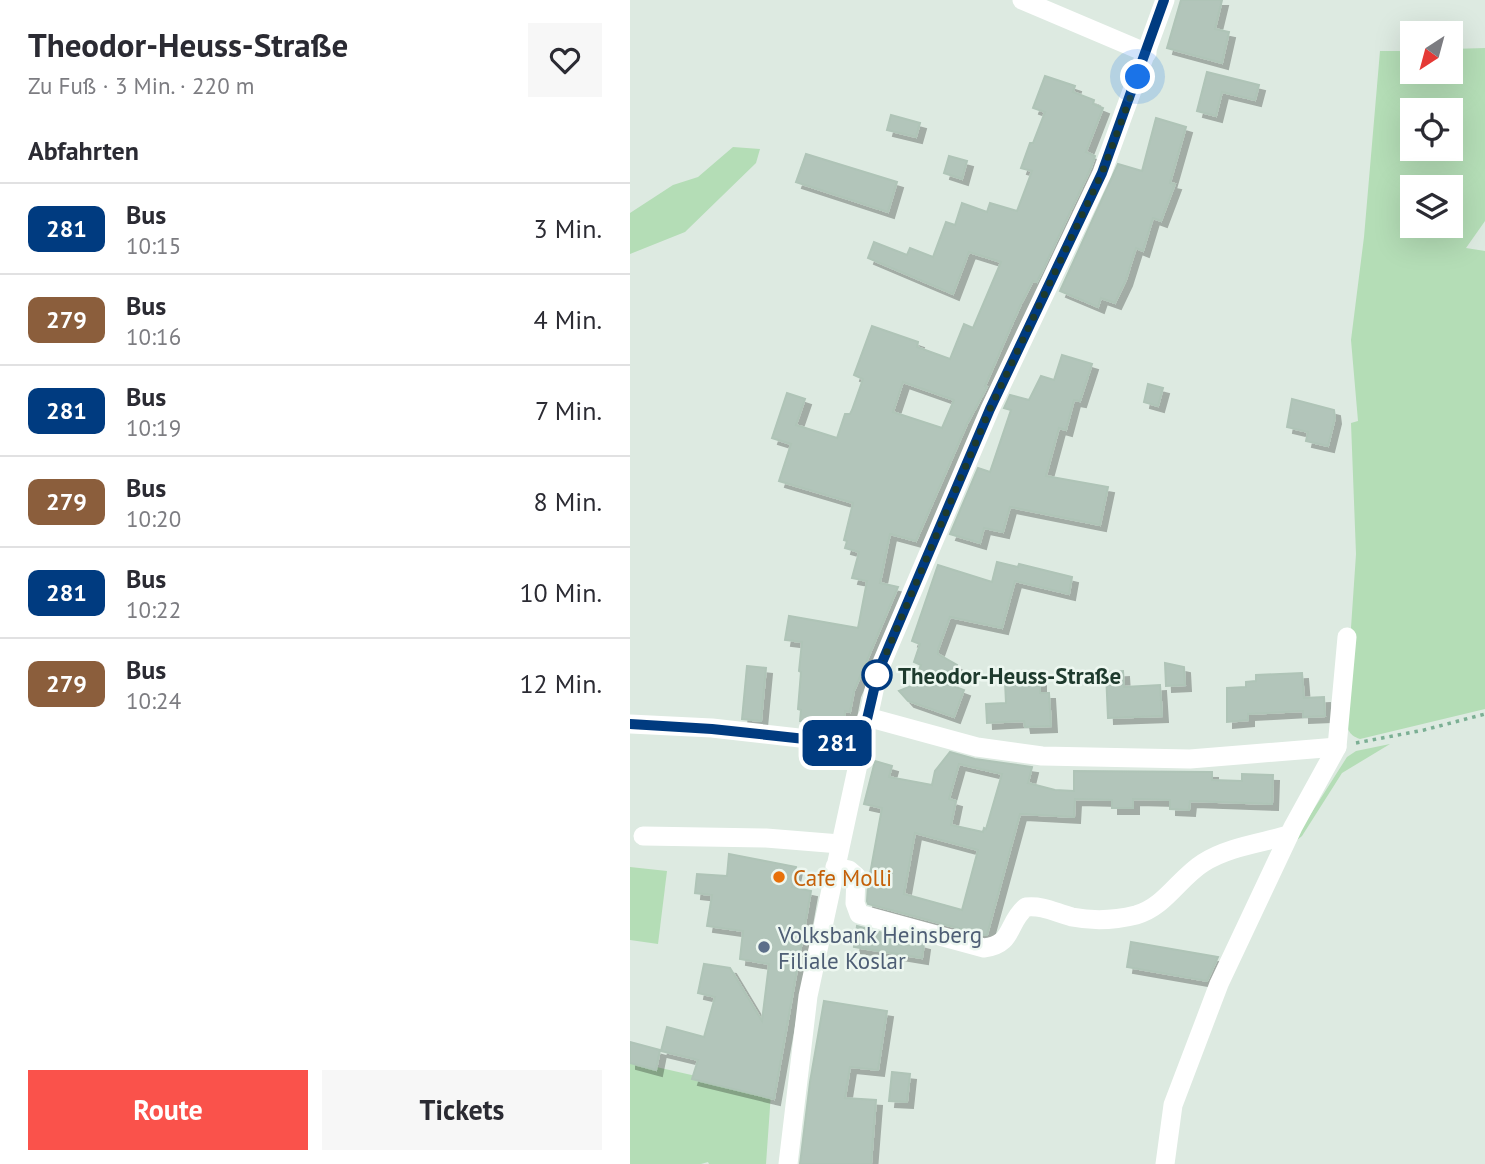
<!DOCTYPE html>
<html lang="de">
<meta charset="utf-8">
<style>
body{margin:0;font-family:"PT Sans",sans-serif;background:#f7f7f7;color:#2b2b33;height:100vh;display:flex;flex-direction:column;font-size:26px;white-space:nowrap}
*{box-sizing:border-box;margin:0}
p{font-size:23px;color:#7c7c81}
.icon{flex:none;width:38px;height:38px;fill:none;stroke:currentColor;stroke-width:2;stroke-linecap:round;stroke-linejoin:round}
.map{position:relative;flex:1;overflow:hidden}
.sheet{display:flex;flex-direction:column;background:#fff;width:630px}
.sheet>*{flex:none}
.badge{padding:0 14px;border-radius:10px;font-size:24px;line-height:46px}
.needle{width:46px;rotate:216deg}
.buttons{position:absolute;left:770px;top:21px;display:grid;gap:14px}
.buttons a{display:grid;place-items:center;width:63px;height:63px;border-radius:0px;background:#fff;box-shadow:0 7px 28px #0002;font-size:35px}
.you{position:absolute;width:35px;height:35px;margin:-18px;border:5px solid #fff;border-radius:50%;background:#1a73e8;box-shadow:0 0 0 10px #1a73e833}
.map>.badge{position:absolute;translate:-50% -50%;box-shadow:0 0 0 4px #fff}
h2{padding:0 28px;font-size:26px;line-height:63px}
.round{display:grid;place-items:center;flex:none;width:74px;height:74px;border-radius:0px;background:#f7f7f7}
.summary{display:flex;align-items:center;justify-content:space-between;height:119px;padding:0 28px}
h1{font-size:33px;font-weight:600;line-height:52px}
.primary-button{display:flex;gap:14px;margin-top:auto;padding:14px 28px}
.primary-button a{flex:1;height:80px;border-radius:0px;background:#fa524b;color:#fff;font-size:28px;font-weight:600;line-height:80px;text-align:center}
.primary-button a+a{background:#f7f7f7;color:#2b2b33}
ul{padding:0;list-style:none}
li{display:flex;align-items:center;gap:21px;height:91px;padding:0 28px;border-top:2px solid #e1e1e2}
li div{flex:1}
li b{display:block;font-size:26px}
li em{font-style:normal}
li .badge{min-width:77px;font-weight:700;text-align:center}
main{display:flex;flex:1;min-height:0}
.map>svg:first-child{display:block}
.green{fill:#b4ddb6;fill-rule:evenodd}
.building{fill:#b2c5ba;stroke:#afc4b7;stroke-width:2;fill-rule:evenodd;filter:url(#shadow)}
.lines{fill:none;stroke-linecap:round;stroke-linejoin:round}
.path{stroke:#7baf94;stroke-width:3.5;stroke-dasharray:3.5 5;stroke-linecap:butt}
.minor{stroke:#fff;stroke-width:19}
.line-casing{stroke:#fff;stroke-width:16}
.line{stroke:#003b80;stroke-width:10}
.walk{stroke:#1e3a2d;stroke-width:7;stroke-dasharray:0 12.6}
.stop-dot{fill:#fff;stroke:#003b80;stroke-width:3.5}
.food-dot{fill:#e8710a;stroke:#edf7f0;stroke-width:2.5}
.service-dot{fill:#5c6f8a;stroke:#edf7f0;stroke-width:2.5}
.labels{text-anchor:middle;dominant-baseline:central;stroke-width:5;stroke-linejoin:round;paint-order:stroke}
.stop-label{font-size:23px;font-weight:bold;fill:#1e3a2d;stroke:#edf7f0;text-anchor:start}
.food-label{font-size:23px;fill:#c56008;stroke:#edf7f0;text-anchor:start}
.service-label{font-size:23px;fill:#4e5e75;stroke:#edf7f0;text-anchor:start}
</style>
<main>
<section class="sheet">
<div class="summary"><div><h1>Theodor-Heuss-Straße</h1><p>Zu Fuß · 3 Min. · 220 m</p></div><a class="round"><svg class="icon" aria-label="heart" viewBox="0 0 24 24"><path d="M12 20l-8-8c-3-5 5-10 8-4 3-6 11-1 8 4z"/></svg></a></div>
<h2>Abfahrten</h2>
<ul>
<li><span class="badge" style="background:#003b80;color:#fff">281</span><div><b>Bus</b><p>10:15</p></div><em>3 Min.</em></li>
<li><span class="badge" style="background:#8b5e3c;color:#fff">279</span><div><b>Bus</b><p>10:16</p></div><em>4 Min.</em></li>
<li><span class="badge" style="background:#003b80;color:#fff">281</span><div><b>Bus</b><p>10:19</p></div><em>7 Min.</em></li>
<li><span class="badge" style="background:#8b5e3c;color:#fff">279</span><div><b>Bus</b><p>10:20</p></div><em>8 Min.</em></li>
<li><span class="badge" style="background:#003b80;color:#fff">281</span><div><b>Bus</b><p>10:22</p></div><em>10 Min.</em></li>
<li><span class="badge" style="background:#8b5e3c;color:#fff">279</span><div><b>Bus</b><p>10:24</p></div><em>12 Min.</em></li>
</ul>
<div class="primary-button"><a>Route</a><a>Tickets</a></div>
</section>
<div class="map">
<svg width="855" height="1164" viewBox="0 0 855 1164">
<defs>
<filter id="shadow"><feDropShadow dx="6" dy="6" stdDeviation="0" flood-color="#0004"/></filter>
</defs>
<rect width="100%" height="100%" fill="#ddeae1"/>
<g class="green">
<path d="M855,48V221L836,248L855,251V709L730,739C718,735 717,728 715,716L726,554L721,423L728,421L721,340L734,237L750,51H782V72H821V49ZM782,110H821V149H782ZM782,187H821V226H782Z"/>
<polygon points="103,147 130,149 126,163 55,232 0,254 0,213 43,185 68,177"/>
<polygon points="760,744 712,773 672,836 661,845 717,757 726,751"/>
<polygon points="0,867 37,871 28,944 0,940"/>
<polygon points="0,1061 141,1093 136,1164 79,1164 78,1162 71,1164 0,1164"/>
</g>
<g class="building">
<polygon points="551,0 592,0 585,29 599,32 592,63 537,48"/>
<polygon points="577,72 629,85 625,100 592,92 586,116 567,111"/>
<path d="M415,76L445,86L443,92L464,100L463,104L473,108L456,152L465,156L461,168L407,282L403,281L391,304L355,386L357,387L337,424L286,541L260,534L250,583L268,587L224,691L220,712L215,711L214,725L170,721L171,710L168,709L171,672L169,671L172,642L155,640L159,616L228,628L237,581L222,578L229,552L215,548L217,541L214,540L223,503L149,481L161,444L142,438L157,393L175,399L166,425L207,438L215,414H220L222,410L233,379L224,375L242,326L288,342L287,347L320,359L334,324L343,328L371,262L339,252L323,294L238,258L244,242L277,255L280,248L303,257L316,222L325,225L332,203L357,212L360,203L387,211L402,171L391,168L400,143H403L415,112L403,108ZM273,382L324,400L312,428L263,412Z"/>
<polygon points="261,115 290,123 286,137 257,130"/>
<polygon points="526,118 556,127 540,183 545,184 531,221 523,218 513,251 506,248 496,280 485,303 471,298 468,307 430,291 488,164 512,171"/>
<polygon points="176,154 267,182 258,212 166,182"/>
<polygon points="319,156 337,161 332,179 314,173"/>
<polygon points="432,355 462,364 450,401 444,400 436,430 429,428 416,476 478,487 470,525 380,507 373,532 354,528 350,543 320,534 348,468 360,472 381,410 374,408 380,395 399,400 411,376 424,380"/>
<polygon points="518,384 533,388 528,406 514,402"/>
<polygon points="662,399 704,410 705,418 698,446 676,441 678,432 657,427"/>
<polygon points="367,562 388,567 389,564 442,577 439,594 385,581 372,628 320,617 308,650 308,654 327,665 320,685 334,690 324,717 278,701 269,691 284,685 291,665 284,662 290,644 282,641 308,565 362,582"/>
<polygon points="535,663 554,667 555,685 536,686"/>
<polygon points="117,666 136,668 131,721 112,719"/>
<polygon points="493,671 494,687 530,685 532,716 478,718 476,672"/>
<polygon points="672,673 674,698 694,697 695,716 673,717 673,711 618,714 618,720 597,722 597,688 616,687 616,682 626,681 626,675"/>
<polygon points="410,679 410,693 419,693 421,726 395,727 394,721 357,723 356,704 376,703 375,681"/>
<path d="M320,752L345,759L402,767L398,783L425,790L444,791V771L582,772V780L612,781V774L643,775L642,804L560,801L559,810L540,809V800L503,799V808H482V800L445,799L444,817L390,814L357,935H354L238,904L237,901L238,885L252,808L234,804L245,761L262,766L259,777L302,785L305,771ZM329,764L372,774L356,829L354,828L353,832L321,825L326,801L319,799ZM285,833L348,850L332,910L274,894Z"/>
<polygon points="99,854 166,867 162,887 181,891 144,1099 62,1079 68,1060 31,1051 37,1027 74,1037 85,997 68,993 74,964 100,968 132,1021 139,964 110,959 113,931 77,926 82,895 65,893 67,874 97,876"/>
<polygon points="227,926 294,944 292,958 224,947"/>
<polygon points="501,942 588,957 577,981 497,967"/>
<polygon points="194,1001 257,1011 248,1070 220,1067 215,1098 246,1100 241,1164 170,1164 180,1082"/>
<polygon points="0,1042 30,1050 26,1070 0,1063"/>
<polygon points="262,1072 280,1074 277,1102 259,1101"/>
</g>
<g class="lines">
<polyline class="path" points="726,743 794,730 855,714"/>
<g class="minor">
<polyline points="392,0 517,53"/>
<polyline points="237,717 347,747 412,756 560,759 707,747"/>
<polyline points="0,724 82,728 231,745"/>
<polyline points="13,836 136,838 210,844"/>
<path d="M205,867L219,870L226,876L225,903L229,914L354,948C384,945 377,922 396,907C413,905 426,913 442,917C462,921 486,920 506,915C535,907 549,878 573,863C598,847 631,843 659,835"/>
<polyline points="158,1164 178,996 248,672 360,409 472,173 535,0"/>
<polyline points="535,1164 543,1105 589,984 663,827 707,747 717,637"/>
</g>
</g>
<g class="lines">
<g class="line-casing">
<polyline id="line" points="0,724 82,729 231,745 248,672 360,409 472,173 534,0"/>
</g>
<use href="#line" class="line"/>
<polyline class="walk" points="247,675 360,409 472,173 508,77"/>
</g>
<circle class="stop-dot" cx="247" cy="675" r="14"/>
<circle class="food-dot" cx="149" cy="877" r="7"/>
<circle class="service-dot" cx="134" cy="947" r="7"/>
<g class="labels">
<g class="stop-label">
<text x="268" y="675">Theodor-Heuss-Straße</text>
</g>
<g class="food-label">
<text x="163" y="877">Cafe Molli</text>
</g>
<g class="service-label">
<text x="148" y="934">Volksbank Heinsberg<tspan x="148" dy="26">Filiale Koslar</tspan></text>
</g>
</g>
</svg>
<div class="buttons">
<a><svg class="needle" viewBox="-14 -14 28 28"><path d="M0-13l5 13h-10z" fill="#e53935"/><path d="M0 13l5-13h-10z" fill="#7c7c81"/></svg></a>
<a><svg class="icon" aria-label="locate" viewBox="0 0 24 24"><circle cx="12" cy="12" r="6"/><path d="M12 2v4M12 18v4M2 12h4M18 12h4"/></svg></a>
<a><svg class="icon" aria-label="layers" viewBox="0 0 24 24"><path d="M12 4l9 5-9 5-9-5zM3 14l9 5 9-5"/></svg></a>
</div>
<div class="you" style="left:508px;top:77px"></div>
<b class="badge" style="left:207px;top:743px;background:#003b80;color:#fff">281</b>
</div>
</main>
